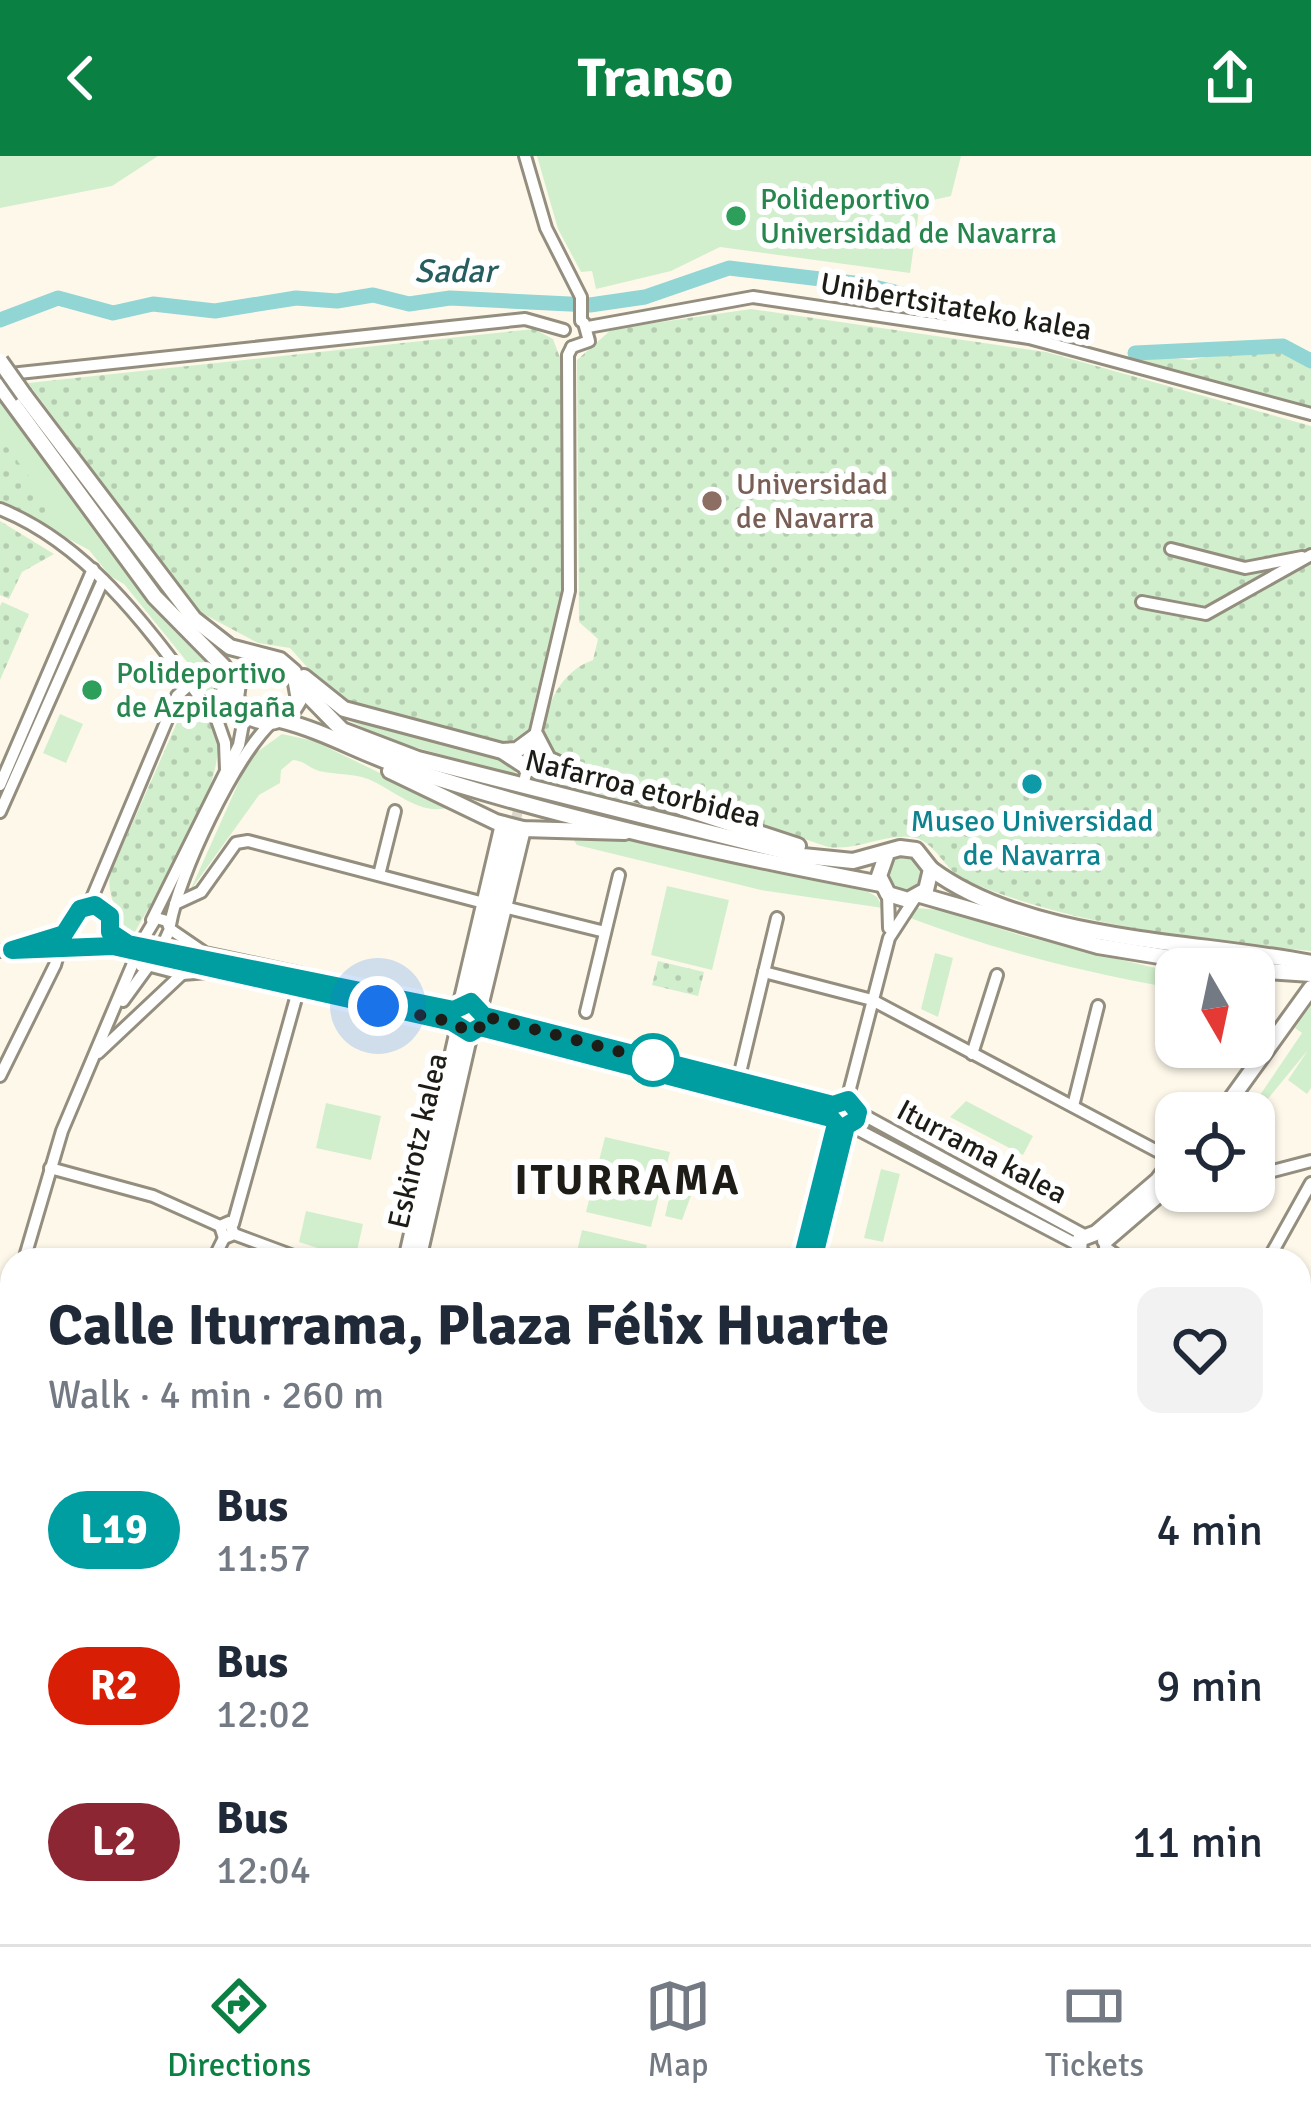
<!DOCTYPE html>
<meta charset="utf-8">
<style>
body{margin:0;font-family:Signika,sans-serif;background:#f2f2f3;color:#1f2937;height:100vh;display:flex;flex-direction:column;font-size:45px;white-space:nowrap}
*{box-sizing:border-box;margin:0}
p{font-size:39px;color:#747a83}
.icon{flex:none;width:66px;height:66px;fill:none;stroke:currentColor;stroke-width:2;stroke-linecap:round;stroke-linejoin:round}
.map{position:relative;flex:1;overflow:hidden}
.details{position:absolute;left:0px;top:1092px;width:1311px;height:696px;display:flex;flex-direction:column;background:#fff;border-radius:36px 36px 0 0;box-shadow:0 3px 9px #0004}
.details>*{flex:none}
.badge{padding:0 24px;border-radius:39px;font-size:42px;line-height:78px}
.needle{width:78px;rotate:171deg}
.tools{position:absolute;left:1155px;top:792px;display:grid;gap:24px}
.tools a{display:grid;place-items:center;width:120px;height:120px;border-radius:24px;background:#fff;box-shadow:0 3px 9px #0004;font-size:60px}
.you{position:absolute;width:60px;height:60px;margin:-30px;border:9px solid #fff;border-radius:50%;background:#1a73e8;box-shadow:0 0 0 18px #1a73e833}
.map>.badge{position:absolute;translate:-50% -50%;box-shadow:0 0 0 6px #fff}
.round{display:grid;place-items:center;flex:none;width:126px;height:126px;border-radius:24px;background:#f2f2f3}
.summary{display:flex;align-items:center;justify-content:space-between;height:204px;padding:0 48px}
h1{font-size:57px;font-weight:700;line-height:90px}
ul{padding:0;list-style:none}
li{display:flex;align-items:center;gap:36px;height:156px;padding:0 48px}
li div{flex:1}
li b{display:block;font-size:45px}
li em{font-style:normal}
li .badge{min-width:132px;font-weight:700;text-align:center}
header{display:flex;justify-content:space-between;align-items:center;height:156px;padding:0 48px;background:#0b8043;color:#fff;font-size:54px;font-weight:700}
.tab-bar{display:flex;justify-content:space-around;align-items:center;height:168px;border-top:3px solid #e0e1e3;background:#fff;font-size:33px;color:#747a83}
.tab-bar a{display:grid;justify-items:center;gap:6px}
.tab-bar .on{color:#0b8043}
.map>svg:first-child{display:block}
.grass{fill:#d2efcd}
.park{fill:url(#park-dots)}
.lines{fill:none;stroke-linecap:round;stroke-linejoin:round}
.canal{stroke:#91d5d5;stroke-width:9}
.river{stroke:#91d5d5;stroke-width:15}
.minor-tunnel{stroke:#dcd7cb;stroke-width:10;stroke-dasharray:10 5;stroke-linecap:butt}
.minor-casing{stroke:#948e7f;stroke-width:16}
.major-casing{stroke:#948e7f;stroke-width:20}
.minor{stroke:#fff;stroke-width:10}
.major{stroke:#fff;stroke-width:14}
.major-bridge-casing{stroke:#948e7f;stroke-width:20;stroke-linecap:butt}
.major-bridge{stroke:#fff;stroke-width:14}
.line-casing{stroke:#fff;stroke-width:27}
.line{stroke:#009ea0;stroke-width:18}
.walk{stroke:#1e1c16;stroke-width:12;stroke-dasharray:0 21.6}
.leisure-dot{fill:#2e9e5b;stroke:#fff;stroke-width:4.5}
.education-dot{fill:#8d6e63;stroke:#fff;stroke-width:4.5}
.culture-dot{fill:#0f9aa8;stroke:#fff;stroke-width:4.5}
.stop-dot{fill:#fff;stroke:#009ea0;stroke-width:6}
.labels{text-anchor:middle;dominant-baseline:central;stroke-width:12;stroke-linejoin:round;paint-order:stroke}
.leisure-label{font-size:30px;fill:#27864d;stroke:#fff;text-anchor:start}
.street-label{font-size:30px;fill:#1e1c16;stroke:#fff}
.education-label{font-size:30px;fill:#785e54;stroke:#fff;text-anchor:start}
.culture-label{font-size:30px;fill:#0d838f;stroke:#fff}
.water-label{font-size:33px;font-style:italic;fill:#265e5f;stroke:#fff}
.district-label{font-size:42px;font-weight:bold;letter-spacing:3px;fill:#1e1c16;stroke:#fff}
</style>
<header><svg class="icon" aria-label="back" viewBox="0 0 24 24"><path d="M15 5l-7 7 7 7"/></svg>Transo<svg class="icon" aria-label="share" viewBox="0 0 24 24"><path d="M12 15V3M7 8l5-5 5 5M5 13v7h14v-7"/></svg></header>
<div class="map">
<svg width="1311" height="1788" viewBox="0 0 1311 1788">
<defs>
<pattern id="park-dots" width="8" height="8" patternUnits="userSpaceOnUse" patternTransform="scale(3)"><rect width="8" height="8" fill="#d2efcd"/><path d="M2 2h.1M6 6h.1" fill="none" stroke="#b4ccaf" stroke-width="1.8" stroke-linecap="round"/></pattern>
</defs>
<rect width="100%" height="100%" fill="#fef8eb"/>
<g class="grass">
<polygon points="0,0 158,0 112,30 0,52"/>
<polygon points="537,0 961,0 951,40 920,47 910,117 720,91 671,115 596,133 592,115 581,116 558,73"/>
<polygon points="0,244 144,436 218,516 224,529 214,540 204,536 201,523 124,428 110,420 89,394 0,346"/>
<polygon points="60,558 83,568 66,607 43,597"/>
<polygon points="346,563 500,602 516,610 515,620 387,583"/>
<path d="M282,578L314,585L450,651C420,661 395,634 368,623C351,617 336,619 319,615C309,612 305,605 293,604L281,614L280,627L259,639L190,735L250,601Z"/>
<polygon points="540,616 581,622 711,668 536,624"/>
<polygon points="573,683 634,683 758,714 860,731 877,741 883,752 761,734 577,689"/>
<circle cx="905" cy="718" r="17"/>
<polygon points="667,730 729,744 712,814 651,799"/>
<path d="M917,752L941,754L1023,780L1176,817L1167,831C1078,815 995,794 910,762Z"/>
<polygon points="935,797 953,802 938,861 921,853"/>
<polygon points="1311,849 1311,932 1307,938 1288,924 1308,894 1267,944 1260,939 1302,877 1295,872"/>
<polygon points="966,945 1033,980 1023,999 950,961"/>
<polygon points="326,947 381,960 371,1004 316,992"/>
<polygon points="605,981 670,996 651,1071 586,1056"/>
<polygon points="676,1012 699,1018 682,1064 665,1060"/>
<polygon points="881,1013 900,1018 883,1086 864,1082"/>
<polygon points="306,1055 363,1068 355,1104 299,1086"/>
<polygon points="582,1074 647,1089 643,1104 575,1104"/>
<polygon points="199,1776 317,1776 319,1782 312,1788 205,1788"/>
<polygon points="366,1776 446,1776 420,1788 340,1788"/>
</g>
<g class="park">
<path d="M751,153L1046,196L1311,270V795C1196,783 1074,770 967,725C944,716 936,683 910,681C882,678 857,695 828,691L547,596C538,559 558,516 593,504L598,483L579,466L577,204L612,173Z"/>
<polygon points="534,173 553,183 562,207 561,437 528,574 508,588 350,545 323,529 290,492 258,487 198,455 28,227"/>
<polygon points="1247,193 1311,196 1311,251 1142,206 1144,199 1191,204"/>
<polygon points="0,281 51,351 41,364 0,346"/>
<polygon points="0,365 54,398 22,416 9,443 0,439"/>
<polygon points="2,446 29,458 0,524 0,450"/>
<path d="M187,544C274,574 151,741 130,786L122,780C121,757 106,742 110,718Z"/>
<polygon points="658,805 704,816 698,840 652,829"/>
<polygon points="12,1696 12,1776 140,1776 146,1788 4,1788 0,1713"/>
<polygon points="733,1776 912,1776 920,1788 765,1788"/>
</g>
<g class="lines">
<polyline class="canal" points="607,1776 628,1788"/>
<g class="river">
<polyline points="0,164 58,142 113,157 153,148 215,155 296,142 337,145 373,139 409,148 450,142 590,149 645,141 729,112 862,128 911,140"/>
<polyline points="1135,197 1283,190 1311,205"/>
</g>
<g class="minor-tunnel">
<polyline points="513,676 525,624"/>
<polyline points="128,789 167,796"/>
</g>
<g class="minor-casing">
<g id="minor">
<polyline points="525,0 546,72 581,141 581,165"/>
<polyline points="588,171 753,141 1029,182 1311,258"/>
<polyline points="572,191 589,185 584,167"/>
<polyline points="0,219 525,163 564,174"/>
<path d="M0,353C95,391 157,485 217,564L225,587L226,614"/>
<polyline points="1171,393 1245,412 1302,401"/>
<polyline points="1142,446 1206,458 1311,399"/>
<polyline points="210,551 243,556"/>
<polyline points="525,622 569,435 568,199 572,191"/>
<polyline points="0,629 93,413"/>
<polyline points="0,656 103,424"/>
<polyline points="379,719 395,655"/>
<polyline points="888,738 889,772"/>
<polyline points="175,748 201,736 236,687 248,685 484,747"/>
<polyline points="89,749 177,540 190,528"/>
<polyline points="504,751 605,776"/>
<polygon points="156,762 167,765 170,773 154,808 141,810 135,797"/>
<polyline points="152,764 239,589 245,557"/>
<path d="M170,769C179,718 234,602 272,566"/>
<polyline points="71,773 79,753 102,752 112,771 100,788"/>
<polyline points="170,773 205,797 303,818"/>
<polyline points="0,795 125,792"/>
<polyline points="168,801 452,866"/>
<polyline points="151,810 182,818 208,816"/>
<polyline points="764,816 872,844 1172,1003"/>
<polyline points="298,823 454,854"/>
<polyline points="123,845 147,812"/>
<polyline points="471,846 512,679"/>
<polyline points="586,856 619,719"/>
<polyline points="483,861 833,949 847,944 858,956 1084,1079"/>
<polyline points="480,871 831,961"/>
<polyline points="98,897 182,818"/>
<polyline points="972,898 997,819"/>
<polyline points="0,920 55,809 64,778"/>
<polyline points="738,925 777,762"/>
<polyline points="847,944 889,782 915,742"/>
<polyline points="1073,950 1098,850"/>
<polyline points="851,970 1078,1089"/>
<polyline points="50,1012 153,1040 220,1070 229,1066 234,1078"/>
<polyline points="1254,1020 1311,1005"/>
<polyline points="233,1068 298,835"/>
<polyline points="220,1070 224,1082 234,1078 304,1104"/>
<polyline points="1105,1091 1123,1104"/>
<polyline points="1098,1102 1101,1104"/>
<polyline points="24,1104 62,975 134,805"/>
<polyline points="213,1104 224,1082"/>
<polyline points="802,1104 835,968"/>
<polyline points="813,1104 846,970"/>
<polyline points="1268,1104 1311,1027"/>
<polyline points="0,1189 12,1145"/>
<polyline points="1299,1234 1311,1243"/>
<polyline points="0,1241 12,1243"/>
<polyline points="1299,1249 1311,1258"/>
<polyline points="0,1427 12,1414"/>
<polyline points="1299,1578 1311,1582"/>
<polyline points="1299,1592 1311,1595"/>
<polyline points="921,1776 928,1788"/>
<polyline points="1121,1776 1130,1788"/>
</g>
</g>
<g class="major-casing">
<g id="major">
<polyline points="0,230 155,441 223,510 236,530"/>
<path d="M24,239L194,463L230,491L280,504L294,516L299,544C289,564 271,571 251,562L236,542L239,520L264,503"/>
<polyline points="304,521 344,553 502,595 528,612 559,613"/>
<polyline points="300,531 342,574 418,603 803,700 853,705 900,692 916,694 931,713 926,734 908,744 888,738 879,720 886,700"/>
<polyline points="217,543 226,535 224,521"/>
<path d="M280,564C325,575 364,599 408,613C561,663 723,698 881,728"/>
<polyline points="502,595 517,594 536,580 548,603 578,617 798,690"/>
<polyline points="390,615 496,666 523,673 625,676"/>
<path d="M931,713C1029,786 1194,784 1311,807"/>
<polyline points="920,739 1098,790 1239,813"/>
<polyline points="1254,814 1311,818"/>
<circle cx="468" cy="861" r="15"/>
<polyline points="461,847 503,668"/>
<polyline points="480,851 523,673"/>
<polyline points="1221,957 1311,832"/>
<polyline points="1105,1085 1176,1024"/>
<polyline points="1087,1103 1079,1094 1080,1083 1096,1077 1158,1024 1176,1000"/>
<polyline points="406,1104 458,874"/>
<polyline points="418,1104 470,877"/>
<polyline points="1,1250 12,1252"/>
<polyline points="1299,1314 1311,1293"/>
<polyline points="1299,1339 1311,1318"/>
<polyline points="0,1625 5,1650 0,1682"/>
<polyline points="1027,1788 1034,1776"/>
<polyline points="1041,1788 1048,1776"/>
</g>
</g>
<use href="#minor" class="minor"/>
<use href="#major" class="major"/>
<g class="major-bridge-casing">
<polyline id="major-bridge" points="0,205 24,239"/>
</g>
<use href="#major-bridge" class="major-bridge"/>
</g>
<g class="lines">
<g class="line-casing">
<polyline id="line" points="802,1104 836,968 831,962 480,871 470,877 452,866 113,790 12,794 64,778 80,753 95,749 110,760 110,776 128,788 454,854 471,846 484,860 833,949 848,944 858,956 856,964 846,970 813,1104"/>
</g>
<use href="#line" class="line"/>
<polyline class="walk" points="378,850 452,866 470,877 480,871 484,860 659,906 653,904"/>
</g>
<g class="leisure-dot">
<circle cx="736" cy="60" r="12"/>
<circle cx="92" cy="534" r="12"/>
</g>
<circle class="education-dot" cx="712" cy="345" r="12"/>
<circle class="culture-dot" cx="1032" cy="628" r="12"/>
<circle class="stop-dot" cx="653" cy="904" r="24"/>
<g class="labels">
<g class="leisure-label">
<text x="760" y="43">Polideportivo<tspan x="760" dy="34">Universidad de Navarra</tspan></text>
<text x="116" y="517">Polideportivo<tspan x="116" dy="34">de Azpilagaña</tspan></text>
</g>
<g class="street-label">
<text transform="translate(956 151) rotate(10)">Unibertsitateko kalea</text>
<text transform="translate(643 633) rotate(14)">Nafarroa etorbidea</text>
<text transform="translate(418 985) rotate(-77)">Eskirotz kalea</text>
<text transform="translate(982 996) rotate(28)">Iturrama kalea</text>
</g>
<g class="education-label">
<text x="736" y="328">Universidad<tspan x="736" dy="34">de Navarra</tspan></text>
</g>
<g class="culture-label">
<text x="1032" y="665">Museo Universidad<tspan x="1032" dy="34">de Navarra</tspan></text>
</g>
<g class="water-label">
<text x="455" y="115">Sadar</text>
</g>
<g class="district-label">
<text x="628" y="1024">ITURRAMA</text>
</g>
</g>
</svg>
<div class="tools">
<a><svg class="needle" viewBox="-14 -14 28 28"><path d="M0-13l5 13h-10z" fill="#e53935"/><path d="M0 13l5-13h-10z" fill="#747a83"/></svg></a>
<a><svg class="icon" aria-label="locate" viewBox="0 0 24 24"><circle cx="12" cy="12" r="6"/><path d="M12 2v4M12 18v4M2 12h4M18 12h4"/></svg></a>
</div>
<div class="you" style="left:378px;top:850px"></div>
<section class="details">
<div class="summary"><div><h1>Calle Iturrama, Plaza Félix Huarte</h1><p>Walk · 4 min · 260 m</p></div><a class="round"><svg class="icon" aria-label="heart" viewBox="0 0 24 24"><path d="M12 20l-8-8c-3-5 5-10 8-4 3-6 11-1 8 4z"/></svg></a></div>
<ul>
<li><span class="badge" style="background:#009ea0;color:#fff">L19</span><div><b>Bus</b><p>11:57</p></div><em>4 min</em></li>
<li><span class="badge" style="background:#d81e05;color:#fff">R2</span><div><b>Bus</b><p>12:02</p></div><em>9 min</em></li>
<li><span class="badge" style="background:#8c2633;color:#fff">L2</span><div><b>Bus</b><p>12:04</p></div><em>11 min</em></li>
</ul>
</section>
</div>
<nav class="tab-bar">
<a class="on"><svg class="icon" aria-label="directions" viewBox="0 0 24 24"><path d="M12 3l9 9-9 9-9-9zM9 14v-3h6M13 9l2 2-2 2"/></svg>Directions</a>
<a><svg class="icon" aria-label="map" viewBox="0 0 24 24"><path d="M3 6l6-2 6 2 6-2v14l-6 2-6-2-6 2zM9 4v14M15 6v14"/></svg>Map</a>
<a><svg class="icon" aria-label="tickets" viewBox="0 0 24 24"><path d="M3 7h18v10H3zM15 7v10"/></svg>Tickets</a>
</nav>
